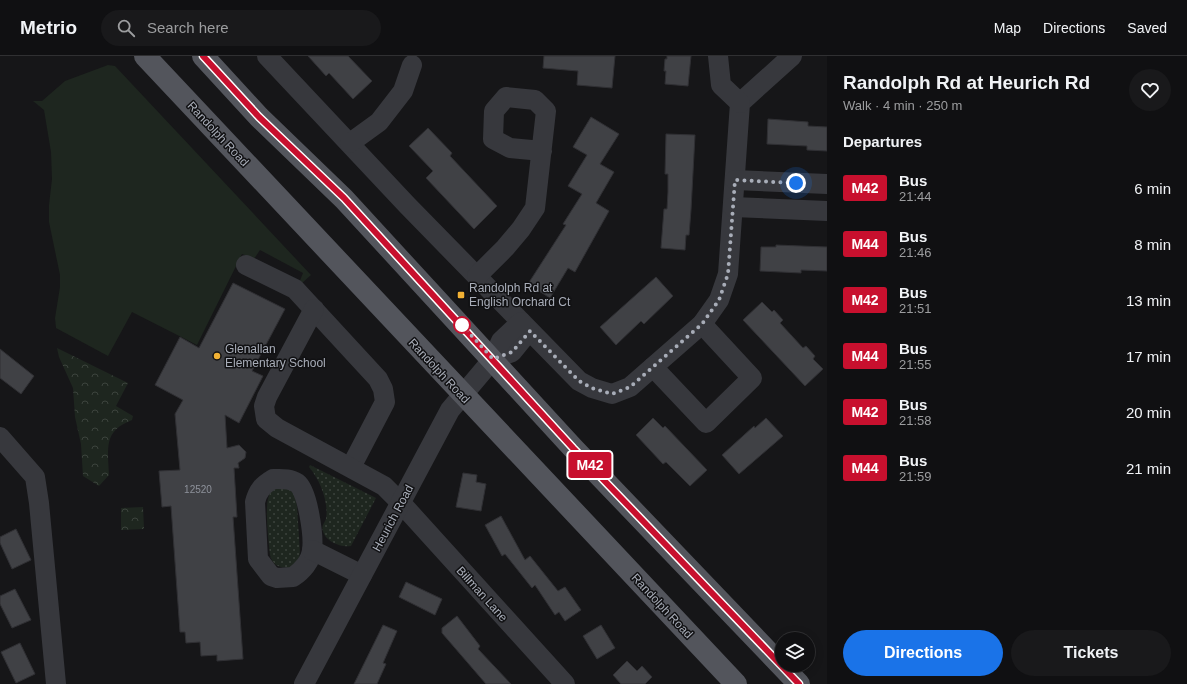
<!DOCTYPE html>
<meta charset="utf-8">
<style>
body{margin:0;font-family:Helvetica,sans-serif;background:#19191b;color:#f1f3f6;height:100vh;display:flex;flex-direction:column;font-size:15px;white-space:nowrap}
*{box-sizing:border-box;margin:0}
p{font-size:13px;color:#9c9d9f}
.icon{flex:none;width:22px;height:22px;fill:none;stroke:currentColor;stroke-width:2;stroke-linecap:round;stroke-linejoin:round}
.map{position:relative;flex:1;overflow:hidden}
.details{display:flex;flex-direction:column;background:#101012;width:360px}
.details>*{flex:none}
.badge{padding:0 8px;border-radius:3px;font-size:14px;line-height:26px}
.controls{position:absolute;left:775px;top:576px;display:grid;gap:8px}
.controls a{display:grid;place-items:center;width:40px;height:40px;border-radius:50%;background:#101012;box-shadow:0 2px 10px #0003,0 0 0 1px #303032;font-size:20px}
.you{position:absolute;width:20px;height:20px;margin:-10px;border:3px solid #fff;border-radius:50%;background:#1a73e8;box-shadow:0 0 0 6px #1a73e833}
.map>.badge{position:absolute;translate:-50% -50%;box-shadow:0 0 0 2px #fff}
h2{padding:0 16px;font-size:15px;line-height:36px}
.round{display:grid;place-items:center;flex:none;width:42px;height:42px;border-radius:21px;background:#19191b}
.headline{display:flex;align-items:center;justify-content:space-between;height:68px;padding:0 16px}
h1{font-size:19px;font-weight:700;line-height:30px}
.button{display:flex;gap:8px;margin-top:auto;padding:8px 16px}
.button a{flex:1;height:46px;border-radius:24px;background:#1a73e8;color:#fff;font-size:16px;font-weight:700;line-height:46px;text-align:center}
.button a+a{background:#19191b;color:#f1f3f6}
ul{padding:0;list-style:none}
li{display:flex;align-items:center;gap:12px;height:56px;padding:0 16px}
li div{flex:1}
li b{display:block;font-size:15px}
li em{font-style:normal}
li .badge{min-width:44px;font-weight:700;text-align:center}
header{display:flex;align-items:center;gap:24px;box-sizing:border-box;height:56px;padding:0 20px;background:#101012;border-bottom:1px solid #303032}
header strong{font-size:19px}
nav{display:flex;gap:22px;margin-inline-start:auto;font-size:14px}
.search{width:280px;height:36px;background:#19191b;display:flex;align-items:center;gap:10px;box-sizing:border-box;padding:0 14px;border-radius:22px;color:#9c9d9f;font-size:15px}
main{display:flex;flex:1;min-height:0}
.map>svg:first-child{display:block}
.grass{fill:url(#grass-dots)}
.park{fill:url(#park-crowns)}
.pitch{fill:#1e261f}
.building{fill:#404145;stroke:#303034}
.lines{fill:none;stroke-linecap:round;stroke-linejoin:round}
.minor{stroke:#37383d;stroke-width:20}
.major{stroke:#53555c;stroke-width:22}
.line-casing{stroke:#fff;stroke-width:9}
.line{stroke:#c8102e;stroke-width:6}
.walk{stroke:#a8adb8;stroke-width:4;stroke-dasharray:0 7.2}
.poi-dot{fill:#f2b134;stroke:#111113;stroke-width:1.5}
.stop-dot{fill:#fff;stroke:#c8102e;stroke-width:2}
.labels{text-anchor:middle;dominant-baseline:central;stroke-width:3;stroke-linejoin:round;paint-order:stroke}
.number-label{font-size:10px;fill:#8e929b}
.street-label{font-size:12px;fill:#a8adb8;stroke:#111113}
.poi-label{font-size:12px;fill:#a8adb8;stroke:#111113;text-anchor:start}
</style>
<header>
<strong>Metrio</strong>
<div class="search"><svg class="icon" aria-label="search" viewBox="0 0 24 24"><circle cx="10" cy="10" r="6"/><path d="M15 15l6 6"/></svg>Search here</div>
<nav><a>Map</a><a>Directions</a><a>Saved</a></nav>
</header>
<main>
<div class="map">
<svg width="827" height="628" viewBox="0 0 827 628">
<defs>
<pattern id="grass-dots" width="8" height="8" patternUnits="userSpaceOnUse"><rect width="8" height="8" fill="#1e261f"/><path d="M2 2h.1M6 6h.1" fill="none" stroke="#3c433d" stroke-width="1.8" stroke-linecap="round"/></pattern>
<pattern id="park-crowns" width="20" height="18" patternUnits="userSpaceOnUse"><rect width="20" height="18" fill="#1e261f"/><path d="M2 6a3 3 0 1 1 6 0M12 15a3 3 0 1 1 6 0" fill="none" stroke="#3c433d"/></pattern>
</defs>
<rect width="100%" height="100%" fill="#161618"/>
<g class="grass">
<path d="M310,409L376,442L351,490C341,492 325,485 323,475C321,470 324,468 326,463C329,446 320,424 309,411Z"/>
<path d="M286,431L294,437L297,450L300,496L299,502L292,512C281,512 273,511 270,499C269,487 263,444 271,436C275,432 280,431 286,431Z"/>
</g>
<g class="park">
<path d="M57,292L128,327L116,350L133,360L132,364C103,375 108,392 109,419L99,430L83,420L81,388L75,361L73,332L59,301Z"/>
<polygon points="143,451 144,473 121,474 121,452"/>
</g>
<polygon class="pitch" points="108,9 115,10 311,219 301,228 299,227 303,217 260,194 254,203 242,198 197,289 132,256 108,300 56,272 55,262 60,231 60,219 49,166 49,149 52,123 51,96 44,54 33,45 42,45 65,25"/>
<g class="building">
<polygon points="308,0 348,0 372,25 353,43 329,17 326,20"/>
<polygon points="544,0 615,0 612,32 577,29 578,15 543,12"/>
<polygon points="667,0 691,0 688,30 665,28 666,15 664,15 665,3 667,3"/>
<polygon points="591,61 619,78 600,108 614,116 596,147 609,155 575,216 568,212 550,242 528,228 566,169 563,168 582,138 568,130 587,99 573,91"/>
<polygon points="768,63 808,66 808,70 827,71 827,95 807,94 807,90 767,88"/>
<polygon points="428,72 452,97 450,100 497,150 474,173 426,122 433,115 409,90"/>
<polygon points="666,78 695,79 691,154 689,179 686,179 685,194 661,192 664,153 667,153 668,136 668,118 665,118"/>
<polygon points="776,189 827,191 827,215 801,214 801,217 760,215 761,191 776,191"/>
<polygon points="656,221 673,240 644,268 641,265 616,289 600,271"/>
<polygon points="233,227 285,253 252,315 263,320 239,367 225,359 227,392 239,389 246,396 245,402 238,407 239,412 234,412 237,461 233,461 243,603 217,605 217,599 201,600 200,586 186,587 185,576 180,576 171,450 162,451 159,415 180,414 175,358 183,344 155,329 180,281 199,292"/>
<polygon points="762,246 772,256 774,254 783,264 780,267 803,292 806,290 815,300 813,303 823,313 805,330 743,264"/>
<polygon points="0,293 34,320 21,338 0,322"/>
<polygon points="653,362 663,372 665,370 707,414 690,430 666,406 663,408 636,379"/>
<polygon points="766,362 783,380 739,418 722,399 754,370 755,372"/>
<polygon points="463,417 477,419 476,426 486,428 481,455 456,451"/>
<polygon points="501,460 525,504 530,500 558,535 565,531 581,554 565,565 559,556 555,559 535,529 532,532 505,498 502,500 485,469"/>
<polygon points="16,473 31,504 12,513 0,487 0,481"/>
<polygon points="406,526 442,543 435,559 399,541"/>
<polygon points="15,533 31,564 12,572 0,548 0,540"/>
<polygon points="457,560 480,590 478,593 511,628 486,628 442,577 442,572"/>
<polygon points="383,569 397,575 383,607 386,608 377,628 354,628"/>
<polygon points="601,569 615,592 597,603 583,580"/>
<polygon points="20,587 35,618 16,627 1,596"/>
<polygon points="627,605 637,615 642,610 652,621 645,628 621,628 613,619"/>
</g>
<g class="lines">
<g class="minor">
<polyline points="267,0 407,149 579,325 592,332 612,338 630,331 702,268 719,244 728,218 740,47 792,0"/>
<polyline points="718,0 721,29 740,47"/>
<polyline points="350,87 379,66 403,35 412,9"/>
<polyline points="735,124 827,128"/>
<polyline points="733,151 827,155"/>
<polyline points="246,209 295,233 378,323 383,333 385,346 351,411"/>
<polyline points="477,220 505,192 521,173 535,152 546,55 535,44 506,41 494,55 493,83 510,92 542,95"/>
<polyline points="314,253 267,341 264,350 266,363 277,372 384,430 401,447 565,628"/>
<polyline points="493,303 512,296 529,275"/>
<polyline points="653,311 706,367 752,322 702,268"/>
<polyline points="0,381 35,421 39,447 56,628"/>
<path d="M273,423C281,423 290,422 297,427C308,435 314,481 312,494C311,505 302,515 293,521L277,522L271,520L258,503L255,446C258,434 263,429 273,423Z"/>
<polyline points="312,494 362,519"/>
<polyline points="304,628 450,354 493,303 501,285 521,266"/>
</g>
<g class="major">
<polyline points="145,0 736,628"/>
<polyline points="203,0 259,61 344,143 573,392 799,628"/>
</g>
</g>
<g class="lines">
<g class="line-casing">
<polyline id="line" points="203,0 259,61 344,142 573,392 799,628"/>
</g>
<use href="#line" class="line"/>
<polyline class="walk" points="462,269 493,303 512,296 530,275 579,325 592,332 612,338 630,331 702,268 719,244 728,218 735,124 796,127"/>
</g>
<g class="poi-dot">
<rect x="457" y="235" width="8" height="8" rx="2"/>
<circle cx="217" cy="300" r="4"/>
</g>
<circle class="stop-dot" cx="462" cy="269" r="8"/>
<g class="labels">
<g class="number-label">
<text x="198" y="433">12520</text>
</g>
<g class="street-label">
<text transform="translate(218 78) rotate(47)">Randolph Road</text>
<text transform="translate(439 315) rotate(47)">Randolph Road</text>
<text transform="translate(393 462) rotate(-62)">Heurich Road</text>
<text transform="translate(482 538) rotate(48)">Billman Lane</text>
<text transform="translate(662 550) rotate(47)">Randolph Road</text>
</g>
<g class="poi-label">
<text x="469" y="232">Randolph Rd at<tspan x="469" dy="14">English Orchard Ct</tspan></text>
<text x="225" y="293">Glenallan<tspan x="225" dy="14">Elementary School</tspan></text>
</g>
</g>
</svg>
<div class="controls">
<a><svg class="icon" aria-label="layers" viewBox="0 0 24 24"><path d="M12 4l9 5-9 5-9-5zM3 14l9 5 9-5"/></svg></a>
</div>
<div class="you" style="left:796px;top:127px"></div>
<b class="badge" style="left:590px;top:409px;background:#c8102e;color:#fff">M42</b>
</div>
<section class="details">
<div class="headline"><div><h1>Randolph Rd at Heurich Rd</h1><p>Walk · 4 min · 250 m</p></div><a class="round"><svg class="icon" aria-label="heart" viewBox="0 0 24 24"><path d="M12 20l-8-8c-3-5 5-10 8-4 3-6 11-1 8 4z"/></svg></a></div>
<h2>Departures</h2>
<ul>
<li><span class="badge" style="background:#c8102e;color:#fff">M42</span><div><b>Bus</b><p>21:44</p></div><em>6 min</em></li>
<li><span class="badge" style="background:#c8102e;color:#fff">M44</span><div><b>Bus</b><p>21:46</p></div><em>8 min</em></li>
<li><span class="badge" style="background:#c8102e;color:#fff">M42</span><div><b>Bus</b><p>21:51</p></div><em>13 min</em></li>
<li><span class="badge" style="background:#c8102e;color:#fff">M44</span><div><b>Bus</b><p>21:55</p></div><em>17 min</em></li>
<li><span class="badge" style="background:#c8102e;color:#fff">M42</span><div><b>Bus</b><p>21:58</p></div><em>20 min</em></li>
<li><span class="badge" style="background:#c8102e;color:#fff">M44</span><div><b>Bus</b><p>21:59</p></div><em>21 min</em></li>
</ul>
<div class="button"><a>Directions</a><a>Tickets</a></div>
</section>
</main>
